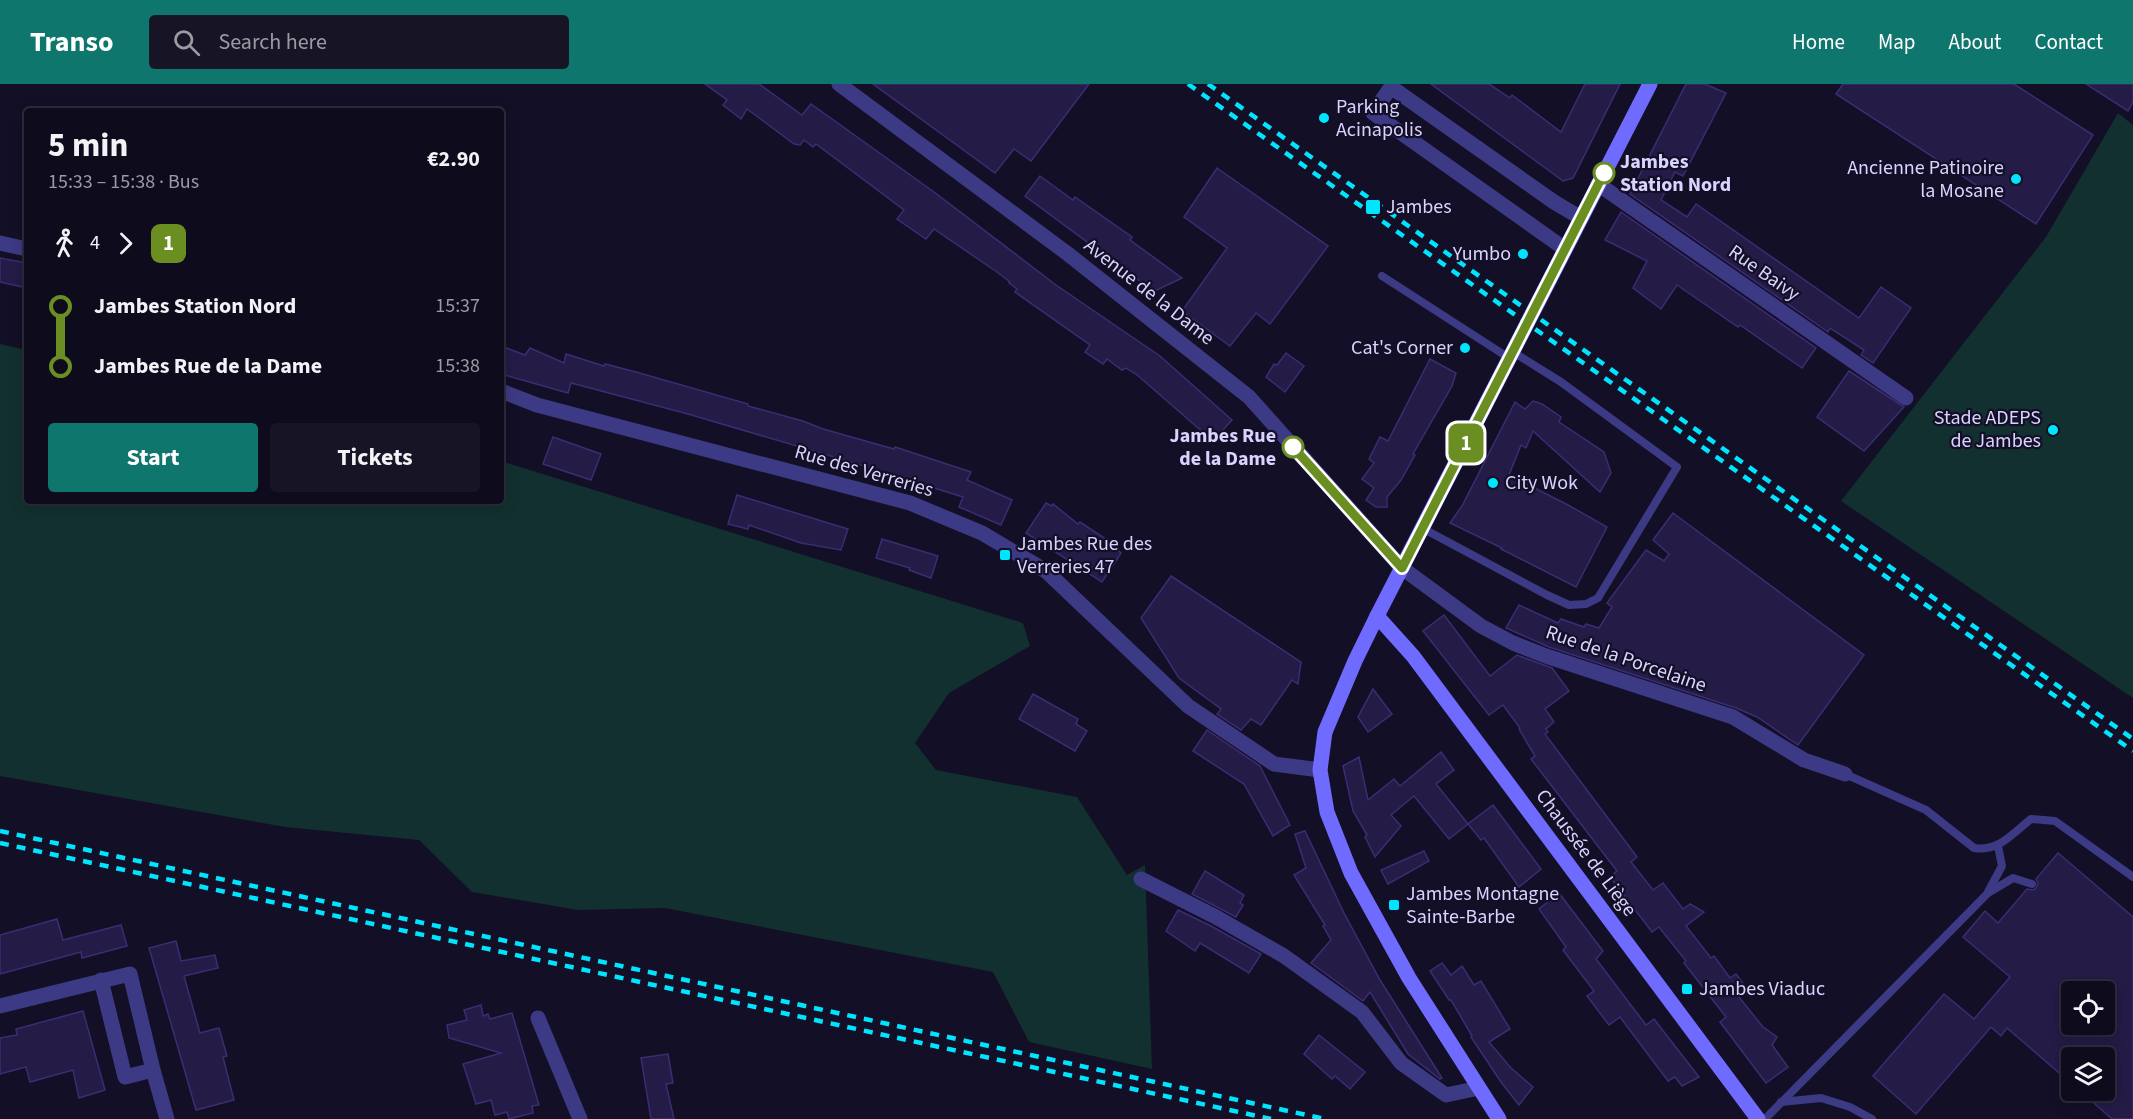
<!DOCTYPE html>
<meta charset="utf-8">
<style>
body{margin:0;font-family:"Source Sans 3",sans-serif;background:#171425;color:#f1f3f6;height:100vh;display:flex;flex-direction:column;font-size:22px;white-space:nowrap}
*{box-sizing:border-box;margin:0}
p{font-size:20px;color:#9b9ba3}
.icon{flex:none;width:33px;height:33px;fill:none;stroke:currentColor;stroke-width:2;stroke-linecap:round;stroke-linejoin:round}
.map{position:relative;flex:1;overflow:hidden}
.side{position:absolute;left:24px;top:24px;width:480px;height:396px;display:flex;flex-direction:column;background:#0e0b1c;border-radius:6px;box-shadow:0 3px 15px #0003,0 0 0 2px #2e2b3b}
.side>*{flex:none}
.badge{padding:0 12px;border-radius:9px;font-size:21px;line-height:39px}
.fabs{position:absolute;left:2061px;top:897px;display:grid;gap:12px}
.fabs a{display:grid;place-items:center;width:54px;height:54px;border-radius:6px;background:#0e0b1c;box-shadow:0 3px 15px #0003,0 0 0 2px #2e2b3b;font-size:30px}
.map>.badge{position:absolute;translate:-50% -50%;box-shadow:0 0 0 3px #fff}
.legs{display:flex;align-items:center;gap:9px;height:66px;padding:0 24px;font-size:20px}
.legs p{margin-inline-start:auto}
.summary{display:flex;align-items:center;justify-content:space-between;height:102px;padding:0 24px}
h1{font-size:33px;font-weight:700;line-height:45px}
.action{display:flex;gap:12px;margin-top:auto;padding:12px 24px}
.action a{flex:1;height:69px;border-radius:6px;background:#0f766e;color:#fff;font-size:24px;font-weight:700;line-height:69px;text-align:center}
.action a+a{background:#171425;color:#f1f3f6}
ul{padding:0 24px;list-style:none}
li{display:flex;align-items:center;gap:21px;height:60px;font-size:22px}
li i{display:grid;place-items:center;width:9px;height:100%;margin:0 8px;background:currentColor}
li i::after{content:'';width:15px;height:15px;margin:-8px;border:4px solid;border-radius:50%;background:#0e0b1c}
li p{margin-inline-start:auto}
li:first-child i{background:linear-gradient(#0000 50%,currentColor 0)}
li:last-child i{background:linear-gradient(currentColor 50%,#0000 0)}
header{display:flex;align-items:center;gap:36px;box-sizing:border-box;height:84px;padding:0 30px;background:#0f766e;color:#fff}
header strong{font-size:28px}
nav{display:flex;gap:33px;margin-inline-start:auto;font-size:21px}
.search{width:420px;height:54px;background:#171425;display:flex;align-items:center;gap:15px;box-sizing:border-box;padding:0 21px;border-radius:6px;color:#9b9ba3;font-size:22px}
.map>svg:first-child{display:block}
.green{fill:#12302f}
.building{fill:#241b47;stroke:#3b2d73;stroke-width:1.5;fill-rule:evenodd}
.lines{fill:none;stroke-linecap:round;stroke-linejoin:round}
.lane{stroke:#3d3a85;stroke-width:8}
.street{stroke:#3d3a85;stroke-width:15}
.secondary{stroke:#6f6bff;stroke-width:15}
.rail{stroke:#00e5ff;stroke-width:4.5;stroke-dasharray:9 8;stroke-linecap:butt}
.line-1-casing{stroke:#fff;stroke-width:14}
.line-1{stroke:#6b8e23;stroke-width:9}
.poi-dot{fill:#00e5ff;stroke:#130f26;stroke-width:2}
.stop-1-dot{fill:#fff;stroke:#6b8e23;stroke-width:3}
.labels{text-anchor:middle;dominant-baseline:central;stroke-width:4.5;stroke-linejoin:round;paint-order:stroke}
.poi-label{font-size:20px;fill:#d9d4ff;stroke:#130f26;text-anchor:start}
.stop-label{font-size:20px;font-weight:bold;fill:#d9d4ff;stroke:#130f26;text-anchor:start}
.street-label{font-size:20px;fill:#d9d4ff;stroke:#130f26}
</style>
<header>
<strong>Transo</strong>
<div class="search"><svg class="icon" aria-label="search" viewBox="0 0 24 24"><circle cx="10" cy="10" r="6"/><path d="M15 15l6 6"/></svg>Search here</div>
<nav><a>Home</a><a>Map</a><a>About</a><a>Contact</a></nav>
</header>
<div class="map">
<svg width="2133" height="1035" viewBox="0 0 2133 1035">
<rect width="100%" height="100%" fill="#130f26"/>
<g class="green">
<polygon points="2118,29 2133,41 2133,614 1841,417 2046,153"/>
<polygon points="0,260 27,266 27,417 501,417 501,377 1023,539 1030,562 949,609 915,659 936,686 1077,713 1127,791 1145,781 1152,985 1029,958 993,888 665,824 578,826 472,808 419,756 285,743 0,692"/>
</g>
<g class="building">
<polygon points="705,0 759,0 802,31 811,20 934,108 1056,201 1160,272 1232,336 1213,357 1136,290 1126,284 1122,286 1107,275 1103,280 1085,268 1090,261 1015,208 1017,205 1009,199 1010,198 997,188 934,145 926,155 897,135 904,126 816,60 813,63 804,56 800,61 794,60 747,25 741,35 723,21 727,16"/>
<polygon points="873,0 1089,0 1031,77 1014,65 995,89"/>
<polygon points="1431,0 1489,0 1510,14 1512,11 1561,48 1585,0 1620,0 1573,94 1563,97"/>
<polygon points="1686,0 1705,0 1726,9 1683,92 1675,88 1661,116 1687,133 1696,120 1859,234 1881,203 1911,224 1873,279 1861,271 1864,266 1830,244 1828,248 1630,110"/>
<polygon points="1843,0 2014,0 2093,51 2036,140 1836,10"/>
<polygon points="2086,0 2133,0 2133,18 2128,27"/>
<polygon points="1217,84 1328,162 1270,240 1256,229 1230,262 1182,227 1227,164 1184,133"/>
<polygon points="1040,92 1073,116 1075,113 1132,153 1130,156 1182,194 1157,206 1148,203 1025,112"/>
<polygon points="1621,128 1816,264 1802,284 1740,241 1738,243 1677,201 1661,225 1633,204 1647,177 1605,156"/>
<polygon points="0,174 27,179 27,204 0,198"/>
<polygon points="501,262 525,271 530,264 564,279 566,270 604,282 605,280 636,288 748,320 748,322 803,337 823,345 894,365 895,363 971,388 967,396 1012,416 1001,441 959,423 963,413 851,378 688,330 571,299 568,309 501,290"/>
<polygon points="1286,269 1304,282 1285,308 1266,293 1274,280 1277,281"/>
<polygon points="1430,275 1456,289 1452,302 1413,370 1415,371 1401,396 1387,413 1387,423 1376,423 1366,416 1374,404 1362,395 1374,379 1369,375 1380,353 1388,357"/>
<polygon points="1849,287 1904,323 1864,367 1817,333"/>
<polygon points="1533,317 1542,320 1561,333 1559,338 1604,368 1611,389 1600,408 1533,347 1526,364 1521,361 1509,391 1568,421 1607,443 1576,503 1501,465 1502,464 1450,439 1462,422 1515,318 1525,325"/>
<polygon points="553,353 601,370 591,396 543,380"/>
<polygon points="737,411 848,445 841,466 801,459 749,441 748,445 728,440"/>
<polygon points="1046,419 1052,422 1053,420 1078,440 1080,438 1118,463 1117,465 1121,469 1102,498 1026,449"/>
<polygon points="1673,429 1864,571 1798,661 1757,633 1736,624 1549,563 1506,544 1519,521 1558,539 1561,535 1584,543 1586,540 1599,544 1612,523 1607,519 1646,466 1664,477 1669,470 1653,456"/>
<polygon points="882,455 938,472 931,494 909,486 910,484 876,474"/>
<polygon points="1171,492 1301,578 1298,600 1292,596 1261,641 1251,635 1241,646 1217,630 1221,625 1179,594 1141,534"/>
<polygon points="1444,531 1490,592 1517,571 1552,584 1569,607 1545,625 1554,638 1546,645 1548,648 1545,650 1637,773 1631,778 1653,806 1663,799 1683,825 1690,820 1704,828 1686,842 1711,874 1714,872 1730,894 1736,890 1748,906 1739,913 1763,943 1777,953 1772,961 1788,983 1766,999 1720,938 1726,933 1684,879 1686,877 1659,843 1652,848 1610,793 1617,787 1531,675 1535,672 1519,645 1520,644 1503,621 1489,631 1423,547"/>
<polygon points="1373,605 1392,630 1368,648 1358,633"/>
<polygon points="1033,610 1078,635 1076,640 1087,647 1075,667 1019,635"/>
<polygon points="1207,646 1260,682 1290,741 1273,752 1244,700 1193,667"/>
<polygon points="1441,668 1454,686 1436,700 1468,740 1449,755 1414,712 1391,731 1401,742 1375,773 1365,753 1367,751 1353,727 1343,682 1359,673 1368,716 1394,695 1400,702"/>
<polygon points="1493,721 1541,785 1519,803 1484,754 1481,756 1468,740"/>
<polygon points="1305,747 1344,829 1380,896 1442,994 1440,995 1408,970 1370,908 1363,917 1311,879 1331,856 1323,842 1325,841 1294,791 1306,784 1295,750"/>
<polygon points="1424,767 1429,777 1388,800 1381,786"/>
<path d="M2058,769L2133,833V1035H2112L2079,1006H2104V974H2072V1000L2007,944L2001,952L1991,943L1916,1030L1873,992L1944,910L1974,935L2010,893L1963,853L1985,827L1998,839L2027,805L2033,806L2036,804L2038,799L2036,795ZM2072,908H2104V940H2072Z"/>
<polygon points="1205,787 1244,811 1240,819 1243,821 1236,833 1192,810"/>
<polygon points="1559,809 1603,867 1596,875 1646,941 1654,935 1699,993 1682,1002 1675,993 1668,997 1620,933 1609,941 1587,912 1594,907 1563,866 1566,863 1539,825"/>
<polygon points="1178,826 1211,842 1261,870 1249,889 1200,859 1195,867 1166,847"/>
<polygon points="57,835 63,856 121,841 127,862 82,874 81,868 0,890 0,851"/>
<polygon points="176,857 181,877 215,871 218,884 184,892 200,949 219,944 227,972 223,973 234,1016 196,1026 149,864"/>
<polygon points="1442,879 1451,891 1462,882 1474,901 1481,897 1510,945 1489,958 1511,984 1533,1003 1519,1021 1501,998 1471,953 1472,952 1451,916 1449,916 1430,887"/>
<polygon points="481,921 483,932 488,930 490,935 512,929 539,1021 532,1022 533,1029 509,1035 507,1028 495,1031 491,1016 476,1020 463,980 501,969 449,954 447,941 467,936 464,926"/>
<polygon points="83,927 105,1006 79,1014 73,986 30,998 26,983 0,990 0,954 17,951 16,945"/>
<polygon points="1319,951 1365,988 1350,1005 1335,992 1332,995 1304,970"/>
<polygon points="668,970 673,999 666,1000 674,1035 651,1035 641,974"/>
</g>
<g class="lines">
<g class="lane">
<polyline points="1382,192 1509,274"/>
<polyline points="1422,444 1547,511 1569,521 1586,520 1598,514 1677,383 1561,298 1513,268"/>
<path d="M1845,690L1926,726L1974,764C1999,768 2013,749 2031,735L2055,737L2133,793"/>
<polyline points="1988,808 2002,782 1998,762"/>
<polyline points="1781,1018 1821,1014 1850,1023 1872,1035"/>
<polyline points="1765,1035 1988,809 2013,794 2032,800"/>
</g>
<g class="street">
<polyline points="839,0 1068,170 1249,313 1402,484 1481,542 1513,559 1546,572 1733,633 1804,676 1845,690"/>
<polyline points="1598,100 1906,314"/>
<polyline points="0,159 27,165"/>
<polyline points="1565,165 1373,29 1391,3 1554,118 1581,134"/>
<polyline points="501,307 537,321 910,419 982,449 1046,487 1188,622 1274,680 1320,686"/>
<polyline points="1141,795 1216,833 1284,872 1362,928 1401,979 1446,1011 1479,1004"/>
<polyline points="0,922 130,890 153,986 125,993 101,896"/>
<polyline points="538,934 580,1035"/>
<polyline points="153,986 167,1035"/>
</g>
<g class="secondary">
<polyline points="1377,532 1413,572 1758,1035"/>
<polyline points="1499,1035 1409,894 1351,789 1327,728 1320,686 1325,648 1355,577 1377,532 1650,0"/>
</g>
<g class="rail">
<polyline points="1188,0 2133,667"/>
<polyline points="1208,0 2133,655"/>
<polyline points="0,747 1325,1035"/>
<polyline points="0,759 1271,1035"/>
</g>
</g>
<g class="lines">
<g class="line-1-casing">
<polyline id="line-1" points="1293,363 1402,484 1604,89"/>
</g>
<use href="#line-1" class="line-1"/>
</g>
<g class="poi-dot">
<circle cx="1324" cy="34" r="6"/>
<circle cx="2016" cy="95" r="6"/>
<rect x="1365" y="115" width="16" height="16" rx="3"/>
<circle cx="1523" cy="170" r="6"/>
<circle cx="1465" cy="264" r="6"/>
<circle cx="2053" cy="346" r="6"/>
<circle cx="1493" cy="399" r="6"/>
<rect x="999" y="465" width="12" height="12" rx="3"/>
<rect x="1388" y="815" width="12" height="12" rx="3"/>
<rect x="1681" y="899" width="12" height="12" rx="3"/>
</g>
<g class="stop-1-dot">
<circle cx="1604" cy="89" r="10"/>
<circle cx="1293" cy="363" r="10"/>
</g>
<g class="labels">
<g class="poi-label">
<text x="1336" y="23">Parking<tspan x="1336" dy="23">Acinapolis</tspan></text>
<text x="2004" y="84" text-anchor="end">Ancienne Patinoire<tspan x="2004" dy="23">la Mosane</tspan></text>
<text x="1386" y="123">Jambes</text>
<text x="1511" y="170" text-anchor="end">Yumbo</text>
<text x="1453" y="264" text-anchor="end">Cat's Corner</text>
<text x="2041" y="334" text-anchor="end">Stade ADEPS<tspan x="2041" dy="23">de Jambes</tspan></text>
<text x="1505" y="399">City Wok</text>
<text x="1017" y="460">Jambes Rue des<tspan x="1017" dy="23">Verreries 47</tspan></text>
<text x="1406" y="810">Jambes Montagne<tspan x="1406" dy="23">Sainte-Barbe</tspan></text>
<text x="1699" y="905">Jambes Viaduc</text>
</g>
<g class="stop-label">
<text x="1620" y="78">Jambes<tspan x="1620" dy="23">Station Nord</tspan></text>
<text x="1276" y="352" text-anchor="end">Jambes Rue<tspan x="1276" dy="23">de la Dame</tspan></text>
</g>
<g class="street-label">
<text transform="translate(1764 189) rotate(35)">Rue Baivy</text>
<text transform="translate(1149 208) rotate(38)">Avenue de la Dame</text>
<text transform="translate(864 387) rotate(16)">Rue des Verreries</text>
<text transform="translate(1626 575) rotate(19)">Rue de la Porcelaine</text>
<text transform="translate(1586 769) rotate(53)">Chaussée de Liège</text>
</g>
</g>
</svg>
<div class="fabs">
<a><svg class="icon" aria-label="locate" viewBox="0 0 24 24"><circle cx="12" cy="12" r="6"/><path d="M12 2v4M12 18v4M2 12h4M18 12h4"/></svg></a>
<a><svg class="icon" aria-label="layers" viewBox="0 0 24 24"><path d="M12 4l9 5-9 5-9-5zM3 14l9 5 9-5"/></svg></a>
</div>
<b class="badge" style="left:1466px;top:359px;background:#6b8e23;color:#fff">1</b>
<section class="side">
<div class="summary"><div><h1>5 min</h1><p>15:33 – 15:38 · Bus</p></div><b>€2.90</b></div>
<div class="legs"><svg class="icon" aria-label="walk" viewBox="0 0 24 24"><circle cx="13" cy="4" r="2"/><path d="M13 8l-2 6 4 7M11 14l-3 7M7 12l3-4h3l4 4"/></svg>4<svg class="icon" aria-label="forward" viewBox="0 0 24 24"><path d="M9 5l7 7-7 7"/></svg><b class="badge" style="background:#6b8e23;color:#fff">1</b></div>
<ul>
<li><i style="color:#6b8e23"></i><b>Jambes Station Nord</b><p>15:37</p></li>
<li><i style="color:#6b8e23"></i><b>Jambes Rue de la Dame</b><p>15:38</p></li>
</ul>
<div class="action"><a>Start</a><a>Tickets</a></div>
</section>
</div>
